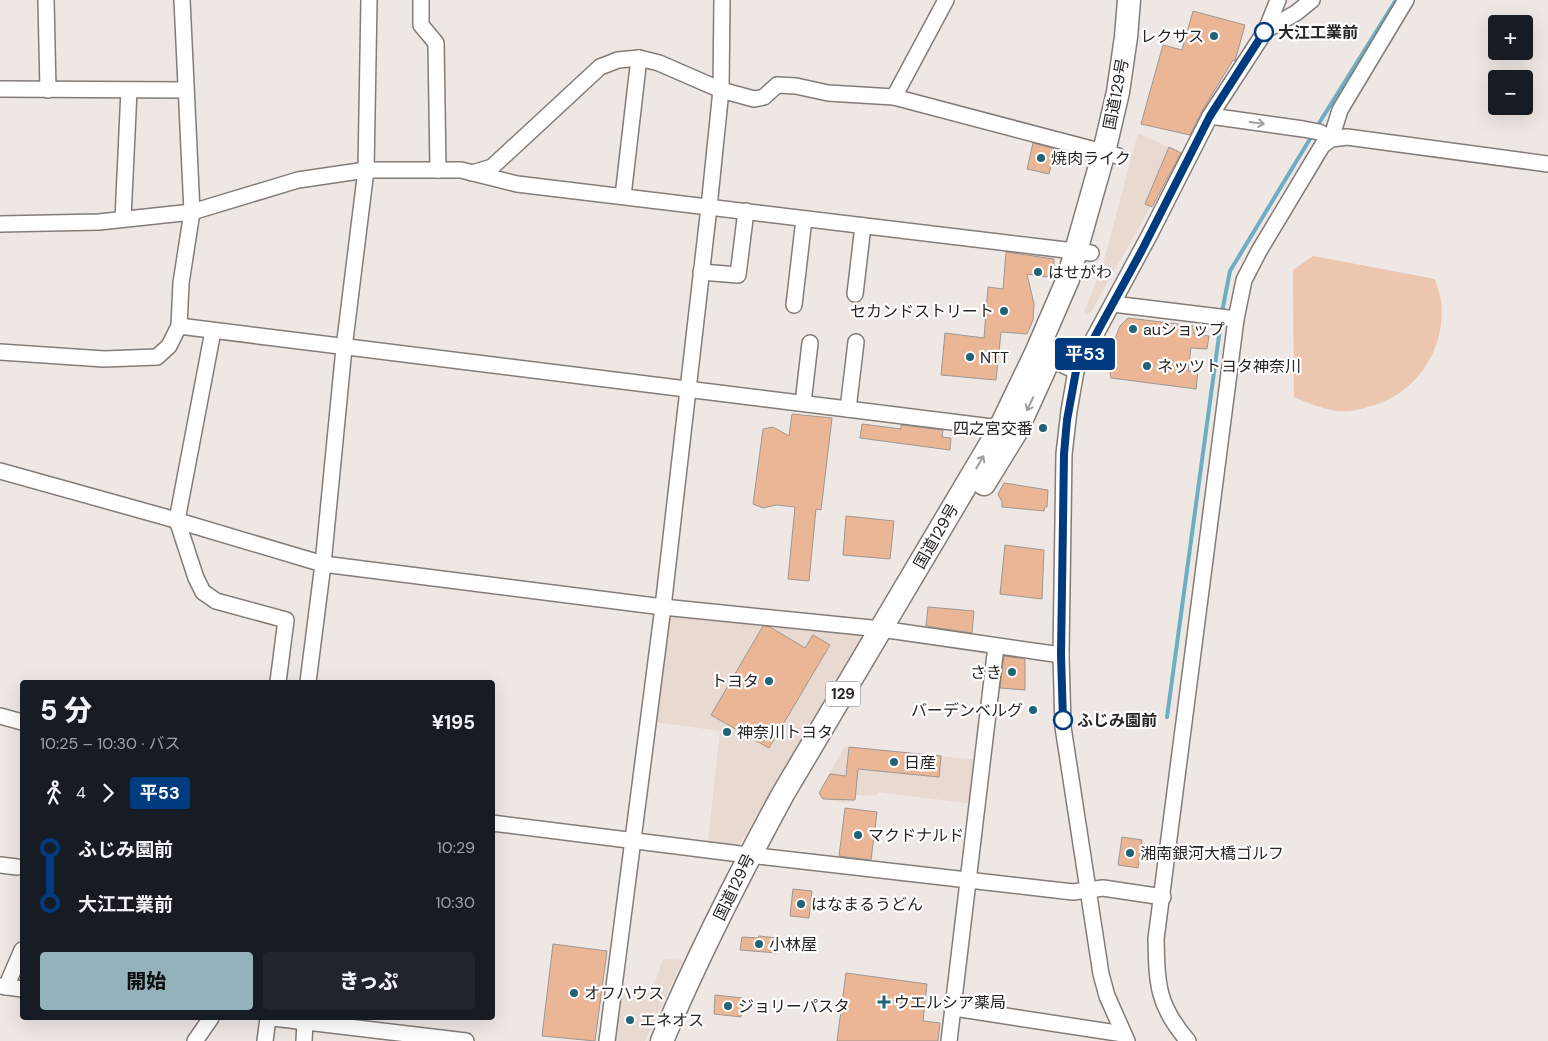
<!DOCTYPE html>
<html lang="ja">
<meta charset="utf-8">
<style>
body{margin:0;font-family:"DM Sans","Noto Sans JP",sans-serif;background:#20242c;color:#f1f3f6;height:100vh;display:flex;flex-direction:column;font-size:19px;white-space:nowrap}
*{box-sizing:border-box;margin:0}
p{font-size:16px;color:#9ea1a6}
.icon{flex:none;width:28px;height:28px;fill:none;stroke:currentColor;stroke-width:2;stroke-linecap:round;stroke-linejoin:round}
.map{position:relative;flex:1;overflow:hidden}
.sheet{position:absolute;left:20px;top:680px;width:475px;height:340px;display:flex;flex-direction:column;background:#171b24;border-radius:5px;box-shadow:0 5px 20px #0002}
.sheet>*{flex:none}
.badge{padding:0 10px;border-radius:4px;font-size:18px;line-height:32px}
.buttons{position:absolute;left:1488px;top:15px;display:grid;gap:10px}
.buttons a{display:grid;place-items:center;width:45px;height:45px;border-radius:5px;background:#171b24;box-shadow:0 5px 20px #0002;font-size:25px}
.map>.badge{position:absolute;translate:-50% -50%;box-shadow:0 0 0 2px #fff}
.legs{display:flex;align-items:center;gap:8px;height:55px;padding:0 20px;font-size:16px}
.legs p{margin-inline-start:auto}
.head{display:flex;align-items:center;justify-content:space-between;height:85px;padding:0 20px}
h1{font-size:28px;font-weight:800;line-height:38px}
.action{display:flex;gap:10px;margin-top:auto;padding:10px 20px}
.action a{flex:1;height:58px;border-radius:5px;background:#93b2bc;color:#111;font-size:20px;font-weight:800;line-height:58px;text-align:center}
.action a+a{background:#20242c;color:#f1f3f6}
ul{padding:0 20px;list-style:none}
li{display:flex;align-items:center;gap:18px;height:55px;font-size:19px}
li i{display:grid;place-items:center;width:8px;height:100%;margin:0 6px;background:currentColor}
li i::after{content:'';width:12px;height:12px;margin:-6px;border:4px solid;border-radius:50%;background:#171b24}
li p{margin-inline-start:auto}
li:first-child i{background:linear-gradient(#0000 50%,currentColor 0)}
li:last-child i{background:linear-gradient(currentColor 50%,#0000 0)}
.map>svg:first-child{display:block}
.built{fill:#e8d9d1}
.green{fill:#ecc6af}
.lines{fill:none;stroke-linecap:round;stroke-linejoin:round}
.stream{stroke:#6cafc5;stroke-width:4}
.building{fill:#ebb696;stroke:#9e9793}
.minor-casing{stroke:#837c78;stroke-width:18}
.highway-casing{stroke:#837c78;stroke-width:25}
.minor{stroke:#fff;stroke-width:15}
.highway{stroke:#fff;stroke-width:22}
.oneway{stroke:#9e9d9c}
.line-1-casing{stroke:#fff;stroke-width:11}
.line-1{stroke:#003b80;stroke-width:8}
.stop-1-dot{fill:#fff;stroke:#003b80;stroke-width:2.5}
.poi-dot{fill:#206276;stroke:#fff;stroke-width:2}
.labels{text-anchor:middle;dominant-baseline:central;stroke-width:4.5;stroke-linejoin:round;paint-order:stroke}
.shield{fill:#fff;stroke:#686766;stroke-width:1}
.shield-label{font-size:15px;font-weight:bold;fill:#282624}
.stop-label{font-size:16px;font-weight:bold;fill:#282624;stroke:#fff;text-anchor:start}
.poi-label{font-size:16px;fill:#282624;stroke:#fff;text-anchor:start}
.street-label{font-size:16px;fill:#282624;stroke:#fff}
</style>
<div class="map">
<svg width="1548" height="1041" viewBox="0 0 1548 1041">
<rect width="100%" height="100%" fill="#efe7e3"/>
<g class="built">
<polygon points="1138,133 1181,153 1091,312 1086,316 1084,312 1103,264"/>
<polygon points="670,615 864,635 738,847 708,842 720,731 656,722"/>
<polygon points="844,747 979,760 974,804 878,792 875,796 856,795 855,800 845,803 823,799 819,793"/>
<polygon points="663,959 683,960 645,1041 613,1041 619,990 651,994"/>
</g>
<path class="green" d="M1313,256L1435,279C1437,286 1440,294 1441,301C1447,349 1415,396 1368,407C1358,410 1348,412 1337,411C1322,409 1308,403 1294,397L1293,270Z"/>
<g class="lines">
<g class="stream">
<polyline points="1316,128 1396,0"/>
<polyline points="1222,312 1230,271 1313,134"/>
<polyline points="1167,717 1221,321"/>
</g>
</g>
<g class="building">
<polygon points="1193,11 1245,25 1235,61 1233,60 1202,111 1190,135 1141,124 1163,45 1182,50"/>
<polygon points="1033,143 1055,149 1049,174 1027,169"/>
<polygon points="1169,147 1181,153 1152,207 1145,204"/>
<polygon points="1006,252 1054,259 1054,267 1047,277 1027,274 1034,304 1033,320 1027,334 1001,332 996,380 941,375 945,333 984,338 988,287 1003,289"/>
<polygon points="1128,318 1194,326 1194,334 1209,336 1207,349 1191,348 1188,371 1198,371 1196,389 1111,378 1109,367 1110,352 1120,326"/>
<polygon points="792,414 832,418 821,510 816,509 809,581 788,579 795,507 776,505 763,508 753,504 763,429 773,427 789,436"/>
<polygon points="862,424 901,429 901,425 943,430 942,437 951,438 950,450 860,438"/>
<polygon points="1004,483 1048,490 1047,507 1045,507 1044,511 1002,507 1002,502 998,494"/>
<polygon points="846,516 894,521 890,559 843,555"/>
<polygon points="1005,545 1044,550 1042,599 1000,594"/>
<polygon points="928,607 974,611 972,633 926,626"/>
<polygon points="763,626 770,627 805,648 813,635 830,645 769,748 711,715"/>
<polygon points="1004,656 1025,659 1025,690 1000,688"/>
<polygon points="849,747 941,756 939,777 858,769 855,800 823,799 819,793 830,774 846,776"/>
<polygon points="845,808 877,812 871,860 839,856"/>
<polygon points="1122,837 1142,840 1138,868 1118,865"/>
<polygon points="793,889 812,891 809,918 790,916"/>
<polygon points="759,936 777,938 777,953 740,950 742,937 758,938"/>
<polygon points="553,944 607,951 595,1041 542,1036"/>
<polygon points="846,973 927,984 923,1021 940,1023 938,1041 837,1041"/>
<polygon points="715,995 743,998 741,1017 714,1014"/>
</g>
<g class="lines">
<g class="minor-casing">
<g id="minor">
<polyline points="46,0 48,90"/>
<polyline points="421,0 421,25 436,43 438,170"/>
<polyline points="1266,30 1296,13 1312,0"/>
<polyline points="0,89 185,90"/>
<polyline points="894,97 1118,156"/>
<polyline points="1210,116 1303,129 1319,132 1331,139"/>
<polyline points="1331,139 1340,110 1406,0"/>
<polyline points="472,173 492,167 600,67 618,60 639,58 659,63 721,90 754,99 764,97 777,85 796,86 828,93 894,97 946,0"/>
<polyline points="623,196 639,58"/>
<polyline points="123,219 129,90"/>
<polyline points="0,224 99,222 192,212 298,180 366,170 461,170 517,184 1091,253"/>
<polyline points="701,272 738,275 746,211"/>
<polyline points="855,294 863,226"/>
<polyline points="1113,304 1236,319"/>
<polyline points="794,305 804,219"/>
<polyline points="179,326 1000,428"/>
<polyline points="213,331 177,520 196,578 203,592 216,601 286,620 278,682"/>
<polyline points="0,352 104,359 157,357 169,346 179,326 181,283 192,212 182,0"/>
<polyline points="1041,355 1076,371"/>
<polyline points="803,403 810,343"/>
<polyline points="848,409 856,342"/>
<polyline points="0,471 165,517 323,564 663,607 881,629 1061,655"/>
<polyline points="308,682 323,564 344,348 366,170 369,0"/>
<polyline points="0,716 22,722"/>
<polyline points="492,823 740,854 1073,892 1103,888 1163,897"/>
<polyline points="0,865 17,867"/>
<polyline points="0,986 22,989"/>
<polyline points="6,987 22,950"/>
<polyline points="954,1008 1123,1034"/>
<polyline points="273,1018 466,1041"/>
<polyline points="195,1041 211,1018"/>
<polyline points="265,1041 268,1018"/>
<polyline points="304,1041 305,1022"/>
<polyline points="607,1041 663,607 709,207 721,90 722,0"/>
<polyline points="949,1041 996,646"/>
<polyline points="1127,1041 1107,996 1101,974 1063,727 1061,655 1064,454 1069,411 1076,371 1150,234 1210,116 1266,30 1278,0"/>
<path d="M1188,1041C1157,1005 1157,984 1156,939L1236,319L1244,280L1259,251L1322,146L1331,139L1347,137L1548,164"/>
</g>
</g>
<g class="highway-casing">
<g id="highway">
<polyline points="984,484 1016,432 1052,353"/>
<path d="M662,1041C697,957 739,875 783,794L1000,428L1036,353L1068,279L1104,152L1118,92L1126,37L1129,0"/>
</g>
</g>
<use href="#minor" class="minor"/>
<use href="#highway" class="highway"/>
</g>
<defs><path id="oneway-shaft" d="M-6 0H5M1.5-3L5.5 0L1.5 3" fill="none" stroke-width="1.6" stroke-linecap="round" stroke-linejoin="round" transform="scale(1.25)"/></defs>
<g class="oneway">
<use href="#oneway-shaft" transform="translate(1257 123) rotate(8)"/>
<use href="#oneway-shaft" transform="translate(1030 404) rotate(115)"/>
<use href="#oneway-shaft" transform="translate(980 462) rotate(-60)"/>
</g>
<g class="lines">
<g class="line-1-casing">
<polyline id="line-1" points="1063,720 1061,655 1064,454 1067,420 1076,371 1141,252 1210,116 1264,32"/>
</g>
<use href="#line-1" class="line-1"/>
</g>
<g class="stop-1-dot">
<circle cx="1264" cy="32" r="9"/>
<circle cx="1063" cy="720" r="9"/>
</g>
<g class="poi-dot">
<circle cx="1214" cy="36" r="5"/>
<circle cx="1041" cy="158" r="5"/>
<circle cx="1038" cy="272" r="5"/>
<circle cx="1004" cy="311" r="5"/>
<circle cx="1133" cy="329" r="5"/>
<circle cx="970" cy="357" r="5"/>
<circle cx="1147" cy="366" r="5"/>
<circle cx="1043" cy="428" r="5"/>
<circle cx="1012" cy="672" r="5"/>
<circle cx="769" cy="681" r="5"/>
<circle cx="1033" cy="710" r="5"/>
<circle cx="727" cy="732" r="5"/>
<circle cx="894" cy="762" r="5"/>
<circle cx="858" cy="835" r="5"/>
<circle cx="1130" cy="853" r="5"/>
<circle cx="801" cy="904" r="5"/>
<circle cx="759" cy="944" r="5"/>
<circle cx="574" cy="993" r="5"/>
<path d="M881.5 994.5h5v5h5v5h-5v5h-5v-5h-5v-5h5z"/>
<circle cx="728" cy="1006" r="5"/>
<circle cx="630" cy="1020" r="5"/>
</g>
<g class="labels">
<rect class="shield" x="825.5" y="681.5" width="35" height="25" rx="4"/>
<g class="shield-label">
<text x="843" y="694">129</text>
</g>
<g class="stop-label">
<text x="1278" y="32">大江工業前</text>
<text x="1077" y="720">ふじみ園前</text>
</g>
<g class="poi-label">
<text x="1204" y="36" text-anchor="end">レクサス</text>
<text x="1051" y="158">焼肉ライク</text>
<text x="1048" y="272">はせがわ</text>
<text x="994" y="311" text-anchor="end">セカンドストリート</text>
<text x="1143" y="329">auショップ</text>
<text x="980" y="357">NTT</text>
<text x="1157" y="366">ネッツトヨタ神奈川</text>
<text x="1033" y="428" text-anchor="end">四之宮交番</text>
<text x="1002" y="672" text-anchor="end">さき</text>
<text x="759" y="681" text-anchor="end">トヨタ</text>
<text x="1023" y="710" text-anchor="end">バーデンベルグ</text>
<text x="737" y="732">神奈川トヨタ</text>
<text x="904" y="762">日産</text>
<text x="868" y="835">マクドナルド</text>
<text x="1140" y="853">湘南銀河大橋ゴルフ</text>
<text x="811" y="904">はなまるうどん</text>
<text x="769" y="944">小林屋</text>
<text x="584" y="993">オフハウス</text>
<text x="894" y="1002">ウエルシア薬局</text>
<text x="738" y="1006">ジョリーパスタ</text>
<text x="640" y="1020">エネオス</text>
</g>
<g class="street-label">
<text transform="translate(1116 94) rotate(-79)">国道129号</text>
<text transform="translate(936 536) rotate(-60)">国道129号</text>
<text transform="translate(734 887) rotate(-64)">国道129号</text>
</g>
</g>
</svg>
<div class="buttons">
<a>+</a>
<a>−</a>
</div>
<b class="badge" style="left:1085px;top:354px;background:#003b80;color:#fff">平53</b>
<section class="sheet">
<div class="head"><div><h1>5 分</h1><p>10:25 – 10:30 · バス</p></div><b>¥195</b></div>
<div class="legs"><svg class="icon" aria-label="walk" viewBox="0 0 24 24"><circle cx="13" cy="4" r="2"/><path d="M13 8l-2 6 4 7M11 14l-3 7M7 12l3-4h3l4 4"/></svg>4<svg class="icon" aria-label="forward" viewBox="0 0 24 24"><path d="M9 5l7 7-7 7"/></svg><b class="badge" style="background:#003b80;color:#fff">平53</b></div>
<ul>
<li><i style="color:#003b80"></i><b>ふじみ園前</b><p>10:29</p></li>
<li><i style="color:#003b80"></i><b>大江工業前</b><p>10:30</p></li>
</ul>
<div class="action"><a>開始</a><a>きっぷ</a></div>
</section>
</div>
